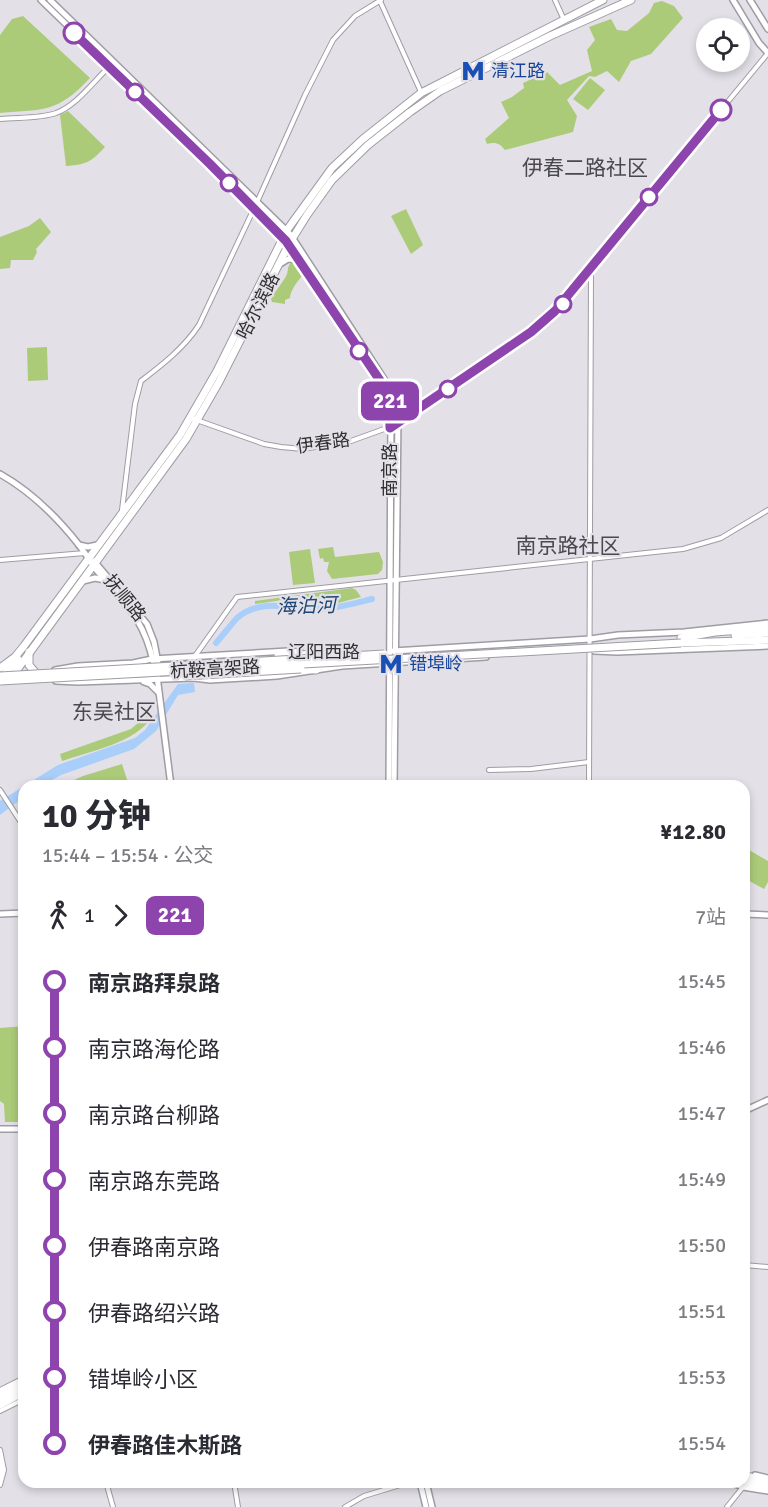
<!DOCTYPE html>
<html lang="zh">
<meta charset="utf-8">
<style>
body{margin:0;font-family:Signika,"Noto Sans SC",sans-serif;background:#f7f7f7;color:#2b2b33;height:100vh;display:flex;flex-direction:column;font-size:22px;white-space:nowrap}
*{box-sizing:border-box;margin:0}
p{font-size:20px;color:#7c7c81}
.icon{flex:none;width:33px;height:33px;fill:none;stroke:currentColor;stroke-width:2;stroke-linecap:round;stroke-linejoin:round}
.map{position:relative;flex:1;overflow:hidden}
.panel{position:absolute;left:18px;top:780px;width:732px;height:708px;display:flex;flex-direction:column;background:#fff;border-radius:18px;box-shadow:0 3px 9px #0003}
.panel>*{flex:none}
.badge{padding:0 12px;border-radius:9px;font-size:21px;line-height:39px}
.tools{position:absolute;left:696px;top:18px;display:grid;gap:12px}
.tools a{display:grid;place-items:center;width:54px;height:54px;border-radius:50%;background:#fff;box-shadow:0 3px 9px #0003;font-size:30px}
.map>.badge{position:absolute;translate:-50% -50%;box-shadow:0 0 0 3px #fff}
.legs{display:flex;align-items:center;gap:9px;height:66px;padding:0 24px;font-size:20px}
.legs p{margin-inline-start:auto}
.overview{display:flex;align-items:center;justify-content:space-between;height:102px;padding:0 24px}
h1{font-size:33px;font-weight:800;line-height:45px}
ul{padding:0 24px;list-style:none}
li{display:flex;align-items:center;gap:21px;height:66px;font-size:22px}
li i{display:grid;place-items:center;width:9px;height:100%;margin:0 8px;background:currentColor}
li i::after{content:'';width:15px;height:15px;margin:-8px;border:4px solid;border-radius:50%;background:#fff}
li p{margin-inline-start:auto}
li:first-child i{background:linear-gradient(#0000 50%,currentColor 0)}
li:last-child i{background:linear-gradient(currentColor 50%,#0000 0)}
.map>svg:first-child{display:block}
.green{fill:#abcb79}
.water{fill:#a9cefa}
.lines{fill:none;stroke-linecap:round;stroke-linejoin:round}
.river{stroke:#a9cefa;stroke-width:6}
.minor-casing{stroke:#9f9ca4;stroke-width:6}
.major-casing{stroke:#9f9ca4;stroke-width:8}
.highway-casing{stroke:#9f9ca4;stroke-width:9}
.minor{stroke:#fff;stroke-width:4}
.major{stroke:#fff;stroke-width:5}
.highway{stroke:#fff;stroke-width:7}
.highway-bridge-casing{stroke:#9f9ca4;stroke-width:9;stroke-linecap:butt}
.highway-bridge{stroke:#fff;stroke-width:7}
.line-1-casing{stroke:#fff;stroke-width:14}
.line-1{stroke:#8e44ad;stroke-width:9}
.stop-1-dot{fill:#fff;stroke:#8e44ad;stroke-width:3}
.labels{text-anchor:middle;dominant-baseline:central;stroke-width:4.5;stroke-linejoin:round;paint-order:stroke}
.transit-label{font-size:18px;fill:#164399;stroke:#e3e0e8;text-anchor:start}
.street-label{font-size:18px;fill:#302f32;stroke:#e3e0e8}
.water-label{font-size:20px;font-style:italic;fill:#1b4573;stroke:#e3e0e8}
.quarter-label{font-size:21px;fill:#4b4950;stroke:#e3e0e8}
</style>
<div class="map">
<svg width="768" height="1507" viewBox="0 0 768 1507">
<rect width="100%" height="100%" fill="#e3e0e8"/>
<g class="green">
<path d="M662,1L674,6L683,18L651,54L631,61L619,82L607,71L595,77L589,76L567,100L577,116L573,132L505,150C499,143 496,142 487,144L485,139L509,118L501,102L512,97L524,88L523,83L547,72L560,85L592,71L587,50L595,40L589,27L611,19L617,30L627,31L649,13L654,3Z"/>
<path d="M23,16L90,78C57,113 45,109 0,113V35L12,19Z"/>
<polygon points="590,78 605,90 588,110 573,99"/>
<path d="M68,111L105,147C90,163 87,164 66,166L60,115Z"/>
<polygon points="406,209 423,245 411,254 391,216"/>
<polygon points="40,218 51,232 36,249 37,252 33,260 11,260 10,268 0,269 0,237 29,226"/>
<path d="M293,261L298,263L306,277L303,275C298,280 290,291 290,298L285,300V304L272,302L271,299C275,291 281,285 285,278C290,271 285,267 293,261Z"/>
<polygon points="47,347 48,380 28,381 27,348"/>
<polygon points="333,547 335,557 379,552 383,562 382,570 378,574 332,579 327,571 329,562 324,562 323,558 320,559 318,549"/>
<polygon points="310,549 315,583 293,585 289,552"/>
<polygon points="352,588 356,590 361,597 334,604 283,600 255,604 255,601"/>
<path d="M151,712L152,717C135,743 91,751 62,761L60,754L131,729Z"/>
<polygon points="122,764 129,786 61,786 83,776"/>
<polygon points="744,847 768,861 768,882 764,889 744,878"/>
<polygon points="24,1026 24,1122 5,1122 4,1104 0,1101 0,1028"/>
</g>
<polygon class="water" points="194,683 195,692 178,695 156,731 134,749 61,775 41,786 24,786 24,797 0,815 0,801 58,765 135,738 145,730 178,684"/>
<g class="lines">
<path class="river" d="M216,643C223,635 230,626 237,618C261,597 294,609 322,609C339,608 356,603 372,599"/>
<g class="minor-casing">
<g id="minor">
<polyline points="555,0 564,20"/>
<polyline points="380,1 421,92"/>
<path d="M0,119C18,117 39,119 56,113C77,105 93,82 109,67"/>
<polyline points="191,418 264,444 281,447 303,449 351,441 398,424 531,332 555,311 768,53"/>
<path d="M122,510L135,404L141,381C162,365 184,348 199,325L258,200L305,95L333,40L355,16L381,0"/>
<polyline points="0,560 85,553"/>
<polyline points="195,656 237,597 683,549 721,538 768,510"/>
<polyline points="489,770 531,769 589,762"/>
<polyline points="589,786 591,271"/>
<polyline points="0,790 24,827"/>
<polyline points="744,1265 768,1267"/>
<polyline points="0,1390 24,1378"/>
<polyline points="0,1411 24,1399"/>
<polyline points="0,1450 4,1470 0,1485"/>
<polyline points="106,1482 113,1507"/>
<polyline points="234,1482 238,1507"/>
<polyline points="345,1507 364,1496 410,1482"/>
<polyline points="727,1507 743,1487"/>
</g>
</g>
<g class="major-casing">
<g id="major">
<polyline points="41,0 210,164 286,241 386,392 389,398 391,414 389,786"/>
<polyline points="50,0 290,234 395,396 398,415 394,786"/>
<polyline points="733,0 759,43 768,53"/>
<polyline points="750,0 768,29"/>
<polyline points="280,264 288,259 299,260"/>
<path d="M0,474C30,491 57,517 79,545C86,554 91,563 98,572C125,605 143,617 153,661"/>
<polyline points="79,545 88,547 97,545"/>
<polyline points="94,561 147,624 154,642 158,663"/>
<polyline points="83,581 95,578 105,580"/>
<polyline points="393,651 590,639 618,635 684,632 768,623"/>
<polyline points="594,651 617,652 768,646"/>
<polyline points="315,654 351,653"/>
<polyline points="55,670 78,666 133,663 152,659 288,651 300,652"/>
<polyline points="157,676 171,786"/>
<polyline points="56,681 78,682 194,678 210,680 277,676 342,666 486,657"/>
<polyline points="144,682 150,684 159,693"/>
<polyline points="0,914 24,913"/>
<polyline points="744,914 768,915"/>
<polyline points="744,1111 768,1100"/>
<polyline points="0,1129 24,1129"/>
<polyline points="0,1394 24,1381"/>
<polyline points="0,1460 2,1470 0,1477"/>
<polyline points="755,1475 768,1478"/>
<polyline points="420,1482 426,1507"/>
<polyline points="426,1482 432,1507"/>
<polyline points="729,1482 743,1487 768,1491"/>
</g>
</g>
<g class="highway-casing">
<g id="highway">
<polyline points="735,635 768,633"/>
<polyline points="681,638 715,632 768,628"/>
<polyline points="681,643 768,640"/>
<polyline points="29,652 29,665 35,672"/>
<polyline points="278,656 318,654"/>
<polyline points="0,668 15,657 24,646 180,435 217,371 287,230 332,168 363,139 421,93 603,0"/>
<polyline points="301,669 316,670"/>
<polyline points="11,678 186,439 219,382 289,244 307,215 332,180 368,145 410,112 440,91 550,36 631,0"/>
<polyline points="5,679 5,673 18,659"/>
<polyline points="0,1398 24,1386"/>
<polyline points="0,1405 24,1392"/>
<polyline points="744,1475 768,1482"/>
<polyline points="744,1481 768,1487"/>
</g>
</g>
<use href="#minor" class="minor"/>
<use href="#major" class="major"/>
<use href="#highway" class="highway"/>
<g class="highway-bridge-casing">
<g id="highway-bridge">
<polyline points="0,676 384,654"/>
<polyline points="185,676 301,669"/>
<polyline points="0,681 681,643"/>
</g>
</g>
<use href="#highway-bridge" class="highway-bridge"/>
</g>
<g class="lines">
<g class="line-1-casing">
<polyline id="line-1" points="74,33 210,164 286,241 381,382 389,398 390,428 531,332 555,311 721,110"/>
</g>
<use href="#line-1" class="line-1"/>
</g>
<defs>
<g id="metro-bare" transform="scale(1.8)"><path d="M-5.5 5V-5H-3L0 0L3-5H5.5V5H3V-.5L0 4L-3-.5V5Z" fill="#1a4fb4" stroke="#e3e0e8" stroke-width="2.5" paint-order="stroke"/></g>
</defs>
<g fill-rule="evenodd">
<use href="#metro-bare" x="473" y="71"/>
<use href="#metro-bare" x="391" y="664"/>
</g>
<g class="stop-1-dot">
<circle cx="74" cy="33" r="10"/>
<circle cx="135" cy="92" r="8"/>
<circle cx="721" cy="110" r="10"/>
<circle cx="229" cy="183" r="8"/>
<circle cx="649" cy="197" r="8"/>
<circle cx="563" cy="304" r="8"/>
<circle cx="359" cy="351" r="8"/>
<circle cx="448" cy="389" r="8"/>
</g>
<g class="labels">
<g class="transit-label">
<text x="491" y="71">清江路</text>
<text x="409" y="664">错埠岭</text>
</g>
<g class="street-label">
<text transform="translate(258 306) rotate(-63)">哈尔滨路</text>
<text transform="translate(323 443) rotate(-8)">伊春路</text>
<text transform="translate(390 470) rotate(-90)">南京路</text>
<text transform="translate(125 598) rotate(51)">抚顺路</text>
<text x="324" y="652">辽阳西路</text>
<text transform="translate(215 669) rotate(-3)">杭鞍高架路</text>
</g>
<g class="water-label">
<text transform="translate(306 606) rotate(-2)">海泊河</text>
</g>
<g class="quarter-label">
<text x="585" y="168">伊春二路社区</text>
<text x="568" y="546">南京路社区</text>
<text x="114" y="712">东吴社区</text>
</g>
</g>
</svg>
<div class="tools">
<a><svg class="icon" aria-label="locate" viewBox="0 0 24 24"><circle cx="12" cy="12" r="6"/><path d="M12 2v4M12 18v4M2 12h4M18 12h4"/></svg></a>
</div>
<b class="badge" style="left:390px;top:401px;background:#8e44ad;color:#fff">221</b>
<section class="panel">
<div class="overview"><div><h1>10 分钟</h1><p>15:44 – 15:54 · 公交</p></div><b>¥12.80</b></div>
<div class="legs"><svg class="icon" aria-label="walk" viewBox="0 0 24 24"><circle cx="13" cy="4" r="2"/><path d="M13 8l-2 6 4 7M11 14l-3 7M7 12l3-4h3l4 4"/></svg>1<svg class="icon" aria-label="forward" viewBox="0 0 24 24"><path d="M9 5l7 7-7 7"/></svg><b class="badge" style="background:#8e44ad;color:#fff">221</b><p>7站</p></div>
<ul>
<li><i style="color:#8e44ad"></i><b>南京路拜泉路</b><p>15:45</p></li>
<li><i style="color:#8e44ad"></i><span>南京路海伦路</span><p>15:46</p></li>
<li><i style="color:#8e44ad"></i><span>南京路台柳路</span><p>15:47</p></li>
<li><i style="color:#8e44ad"></i><span>南京路东莞路</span><p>15:49</p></li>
<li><i style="color:#8e44ad"></i><span>伊春路南京路</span><p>15:50</p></li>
<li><i style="color:#8e44ad"></i><span>伊春路绍兴路</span><p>15:51</p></li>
<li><i style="color:#8e44ad"></i><span>错埠岭小区</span><p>15:53</p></li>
<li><i style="color:#8e44ad"></i><b>伊春路佳木斯路</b><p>15:54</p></li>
</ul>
</section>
</div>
